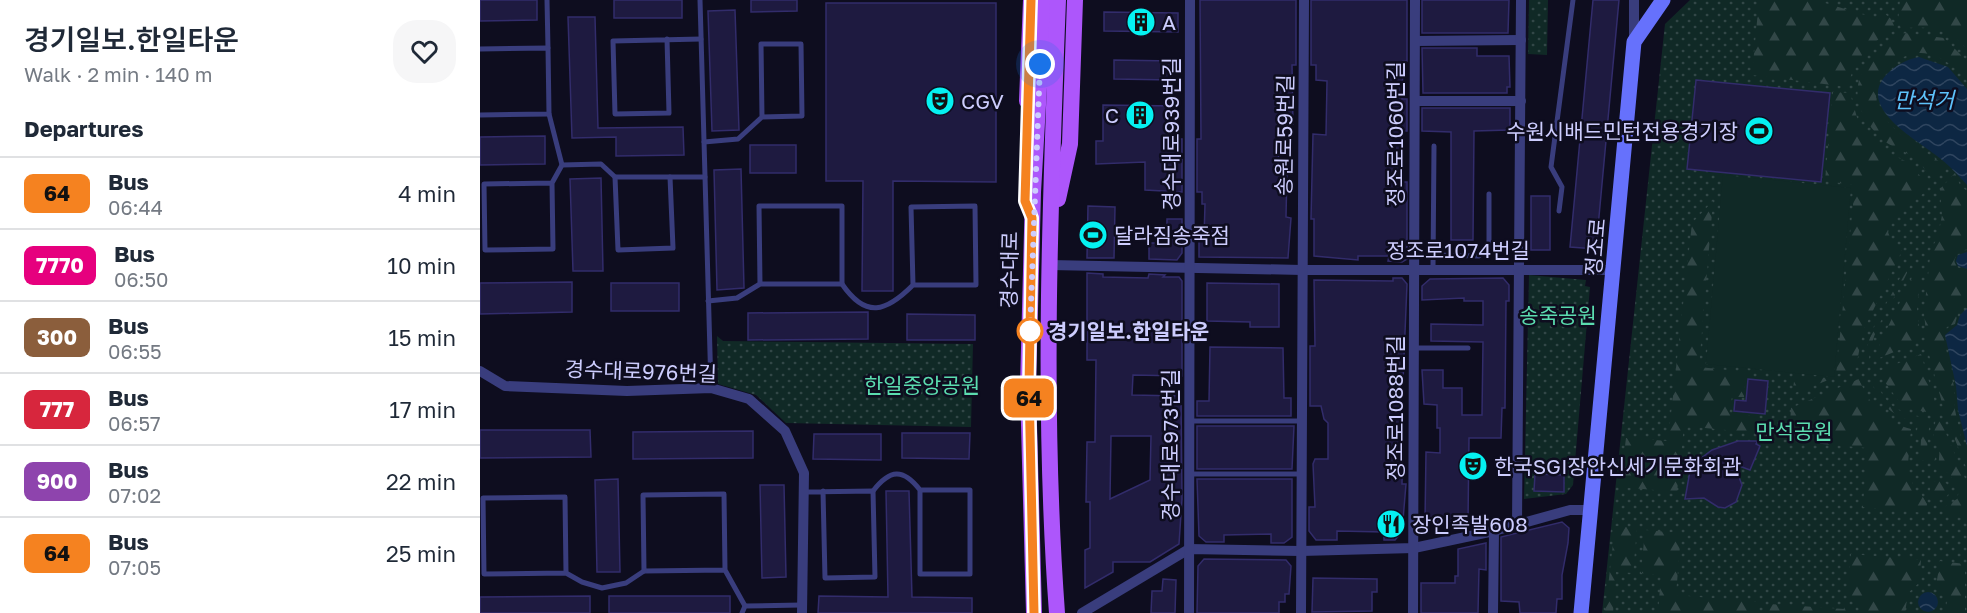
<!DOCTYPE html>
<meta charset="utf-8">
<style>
body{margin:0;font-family:"Golos Text","Noto Sans KR",sans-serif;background:#f6f6f7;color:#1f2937;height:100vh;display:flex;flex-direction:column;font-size:22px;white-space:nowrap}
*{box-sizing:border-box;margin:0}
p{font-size:20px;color:#747a83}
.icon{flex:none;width:33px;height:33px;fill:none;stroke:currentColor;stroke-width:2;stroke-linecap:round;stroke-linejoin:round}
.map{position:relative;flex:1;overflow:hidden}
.details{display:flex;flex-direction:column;background:#fff;width:480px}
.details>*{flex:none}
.badge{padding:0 12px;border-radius:9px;font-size:21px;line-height:39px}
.you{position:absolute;width:30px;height:30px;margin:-15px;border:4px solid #fff;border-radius:50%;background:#1a73e8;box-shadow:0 0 0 9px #1a73e833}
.map>.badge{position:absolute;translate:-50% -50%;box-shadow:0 0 0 3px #fff}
h2{padding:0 24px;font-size:22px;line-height:54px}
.round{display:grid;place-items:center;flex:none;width:63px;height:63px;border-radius:24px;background:#f6f6f7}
.head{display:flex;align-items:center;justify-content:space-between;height:102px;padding:0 24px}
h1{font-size:28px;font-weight:600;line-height:45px}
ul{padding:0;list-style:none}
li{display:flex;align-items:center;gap:18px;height:72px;padding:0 24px;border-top:2px solid #e0e1e3}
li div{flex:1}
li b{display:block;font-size:22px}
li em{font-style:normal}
li .badge{min-width:66px;font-weight:700;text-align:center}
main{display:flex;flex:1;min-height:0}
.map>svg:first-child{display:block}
.grass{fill:url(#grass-dots)}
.forest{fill:url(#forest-firs)}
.pitch{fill:#102926}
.water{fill:url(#water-waves)}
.building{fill:#1e1a40;stroke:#322c6b;stroke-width:1.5;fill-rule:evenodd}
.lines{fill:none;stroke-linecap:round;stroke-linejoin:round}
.lane{stroke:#393d7d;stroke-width:5}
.street{stroke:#393d7d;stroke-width:10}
.secondary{stroke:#6671fc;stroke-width:15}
.primary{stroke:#ad56fb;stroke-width:16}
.line-casing{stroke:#fff;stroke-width:14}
.line{stroke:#f58220;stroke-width:9}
.walk{stroke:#cdcdfe;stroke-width:6;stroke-dasharray:0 10.8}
.stop-dot{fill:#fff;stroke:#f58220;stroke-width:3}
.labels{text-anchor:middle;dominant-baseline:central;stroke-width:5;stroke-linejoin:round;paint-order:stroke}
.poi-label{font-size:21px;fill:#cdcdfe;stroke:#0e0d1f;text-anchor:start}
.street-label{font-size:21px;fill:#cdcdfe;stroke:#0e0d1f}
.park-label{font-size:21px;fill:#5bdcaf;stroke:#0e0d1f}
.stop-label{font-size:21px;font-weight:bold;fill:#cdcdfe;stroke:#0e0d1f;text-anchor:start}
.water-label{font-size:22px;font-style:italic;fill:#5dc2fb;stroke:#0e0d1f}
</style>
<main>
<section class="details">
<div class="head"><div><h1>경기일보.한일타운</h1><p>Walk · 2 min · 140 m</p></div><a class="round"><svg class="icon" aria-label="heart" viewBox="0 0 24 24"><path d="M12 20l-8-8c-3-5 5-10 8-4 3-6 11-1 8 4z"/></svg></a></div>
<h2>Departures</h2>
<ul>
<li><span class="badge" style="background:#f58220;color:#111">64</span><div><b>Bus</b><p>06:44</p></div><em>4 min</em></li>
<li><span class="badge" style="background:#e6007e;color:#fff">7770</span><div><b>Bus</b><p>06:50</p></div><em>10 min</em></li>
<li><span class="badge" style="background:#8b5e3c;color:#fff">300</span><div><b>Bus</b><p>06:55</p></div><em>15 min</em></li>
<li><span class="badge" style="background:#d7263d;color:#fff">777</span><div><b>Bus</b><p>06:57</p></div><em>17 min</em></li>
<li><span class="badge" style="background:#8e44ad;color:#fff">900</span><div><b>Bus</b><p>07:02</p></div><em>22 min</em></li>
<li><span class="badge" style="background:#f58220;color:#111">64</span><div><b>Bus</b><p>07:05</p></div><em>25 min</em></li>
</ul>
</section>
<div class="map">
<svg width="1487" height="613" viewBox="0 0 1487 613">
<defs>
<pattern id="grass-dots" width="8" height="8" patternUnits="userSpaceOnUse" patternTransform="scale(1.5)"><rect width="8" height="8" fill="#102926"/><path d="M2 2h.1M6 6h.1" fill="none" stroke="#324747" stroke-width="1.8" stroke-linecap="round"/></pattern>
<pattern id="forest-firs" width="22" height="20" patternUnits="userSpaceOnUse" patternTransform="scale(1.5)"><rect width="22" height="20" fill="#102926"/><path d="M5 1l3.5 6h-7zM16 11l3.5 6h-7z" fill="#324747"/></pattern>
<pattern id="water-waves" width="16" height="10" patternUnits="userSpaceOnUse" patternTransform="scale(1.5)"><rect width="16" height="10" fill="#0d2743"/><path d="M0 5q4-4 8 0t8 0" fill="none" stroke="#2f455f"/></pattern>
</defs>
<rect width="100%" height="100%" fill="#0e0d1f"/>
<g class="grass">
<polygon points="1049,0 1068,0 1067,55 1048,54"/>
<polygon points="1210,0 1487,0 1487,613 1122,613 1185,24"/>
<polygon points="1049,275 1106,280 1105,286 1110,287 1093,485 1086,494 1044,499"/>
<polygon points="237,336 243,341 493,344 491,427 306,423 276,395 238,384"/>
</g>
<g class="forest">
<path d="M1279,0H1335L1395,18H1400L1403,12L1411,19L1416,30C1393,38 1372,62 1368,87L1272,75Z"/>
<path d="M1420,0H1487V49C1470,29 1447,25 1422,29L1418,22Z"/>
<path d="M1425,33L1464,38L1487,61V81C1477,68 1459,53 1441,53C1414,53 1386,84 1400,110C1412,133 1442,149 1463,164V168L1451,177C1445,170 1439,161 1432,156C1423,150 1411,147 1403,140C1359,99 1376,58 1425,33Z"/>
<path d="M1353,92L1370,93L1380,128L1399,148L1427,162L1448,184L1447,191C1425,207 1387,222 1422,251L1383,331L1376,367L1356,375L1375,185L1345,181Z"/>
<polygon points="1475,173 1480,185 1487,191 1487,249 1477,254 1474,261 1477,267 1487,272 1487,305 1478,313 1475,324 1467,327 1463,334 1474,387 1475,410 1482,442 1487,450 1487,470 1465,414 1447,347 1444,311 1451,249 1458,237 1462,215 1460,189"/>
<polygon points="1233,201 1219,367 1266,372 1264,397 1252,397 1249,413 1279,417 1277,433 1204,426 1197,492 1140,487 1146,438 1188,441 1212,223"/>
<path d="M1426,263L1430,266L1426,275C1413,303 1388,333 1389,365L1386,366C1383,330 1415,297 1426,263Z"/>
<polygon points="1437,267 1441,272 1437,309 1441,341 1397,359 1400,343"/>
<polygon points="1441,354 1460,419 1487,483 1487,518 1463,516 1464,507 1477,499 1479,491 1469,473 1458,472 1460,445 1453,444 1456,414 1423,407 1399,374 1399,371"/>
<path d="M1391,372C1407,407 1413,412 1450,419L1447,448L1456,450L1452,482L1461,480L1467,484L1469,493L1465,499L1458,500L1450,495L1451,462L1440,460L1441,440L1436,439L1438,423C1407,414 1400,404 1388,373Z"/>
<polygon points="1315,376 1350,378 1351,379 1312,394"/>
<path d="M1379,379C1391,406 1401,421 1431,429L1427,475L1433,476L1432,491L1440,492L1447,504L1446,513L1383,507L1387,448L1309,441L1311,408Z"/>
<polygon points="1135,526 1157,528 1153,573 1136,572 1133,613 1125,613"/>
<polygon points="1165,530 1201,533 1196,595 1278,602 1278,613 1178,613 1181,575 1161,573"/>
<polygon points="1371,554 1441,560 1439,583 1428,593 1425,613 1383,613 1367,596"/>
<polygon points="1460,561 1485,564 1485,613 1466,613 1467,599 1456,586"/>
<polygon points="1290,604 1364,609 1365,605 1374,613 1289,613"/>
</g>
<polygon class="pitch" points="1243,175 1371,188 1354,377 1226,364"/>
<g class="water">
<path d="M1439,57L1468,67L1487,89V185C1478,175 1468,164 1457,156C1436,139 1375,107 1407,74C1416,65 1427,59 1439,57Z"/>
<polygon points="1487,252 1487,269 1478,266 1476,261 1478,255"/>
<polygon points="1487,308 1487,446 1478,410 1476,386 1465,335 1477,325 1480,315"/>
<circle cx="1448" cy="602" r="10"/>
</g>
<g class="building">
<polygon points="0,0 57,0 57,20 0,21"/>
<rect x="134" y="0" width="68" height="18"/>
<polygon points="271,0 317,0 317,11 271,12"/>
<polygon points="720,0 816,0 816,65 812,65 813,124 800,124 799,144 798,172 807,172 806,217 811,218 808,258 719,257 719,238 724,238 725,204 722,204 722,192 717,192 717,139 721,139"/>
<polygon points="831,0 927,0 927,61 923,61 922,99 927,99 927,131 923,131 922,182 927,182 927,259 922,262 908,261 909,256 878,256 878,260 834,256 834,219 831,219 833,134 846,135 847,81 836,80 836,65 831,65"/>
<polygon points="942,0 1029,0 1028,33 942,33"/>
<polygon points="1113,0 1139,0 1116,249 1090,247"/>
<polygon points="346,3 516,3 516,182 413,181 413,291 382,291 383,181 346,181"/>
<polygon points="255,10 259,130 232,131 228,11"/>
<polygon points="624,12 698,13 698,32 624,31"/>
<polygon points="88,17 115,17 118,128 203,127 204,155 136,156 136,137 92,138"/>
<polygon points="942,48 997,48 997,56 1029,56 1030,87 1027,87 1027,93 943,93"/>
<polygon points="634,60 693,61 692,80 634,79"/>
<polygon points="1216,80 1350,93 1341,182 1207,169"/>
<polygon points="623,105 697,106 697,139 702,139 702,192 665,190 665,162 616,164 616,141 623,141"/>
<polygon points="942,108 1030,108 1030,130 994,131 993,240 971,240 971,132 942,131"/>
<polygon points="65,136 65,164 0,165 0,137"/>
<rect x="270" y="145" width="46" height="28"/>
<polygon points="261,169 264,288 237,290 234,170"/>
<polygon points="121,178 123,271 93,271 90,179"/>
<rect x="1051" y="196" width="19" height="54"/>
<polygon points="608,206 635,207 634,258 607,258"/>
<polygon points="687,219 702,219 702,253 697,260 669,259 669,243 687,243"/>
<path d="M607,273L623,274V277L668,278L669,274L685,275L683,277H699L702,281V376L653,375L652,395L701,396L702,499L699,544L670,562H633V572L605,588V550L610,548V502H606L607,442H615L616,360H607ZM631,436H671L670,480L630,499Z"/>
<polygon points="913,278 922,278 927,284 923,381 920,381 919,415 923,415 922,484 926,484 922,532 915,540 904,540 904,532 857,531 857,540 836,540 829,531 829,507 835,507 833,464 835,459 848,459 848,423 844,419 841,406 830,406 830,346 835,346 834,280 913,281"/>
<polygon points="1023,278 1029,285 1029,301 1026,301 1025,408 1022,408 1021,438 989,438 988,522 945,521 946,452 960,453 960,428 957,428 957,405 944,404 942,370 963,370 963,388 982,388 982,415 1002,415 1003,342 951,341 951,324 1003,325 1003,301 984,301 984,298 942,300 942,286 950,279"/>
<polygon points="92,282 92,312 0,314 0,283"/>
<rect x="131" y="283" width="68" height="28"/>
<polygon points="727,283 799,284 799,327 770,327 770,322 727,321"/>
<polygon points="388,312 388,339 268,340 268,313"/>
<polygon points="427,314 495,315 495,340 427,340"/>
<polygon points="730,347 803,348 804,398 811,398 811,416 717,416 717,401 729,401"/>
<polygon points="1268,379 1288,381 1285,414 1254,411 1255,400 1266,401"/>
<polygon points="717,426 814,426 812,469 717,469"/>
<polygon points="0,430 110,430 111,457 0,458"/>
<polygon points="273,431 273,458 153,459 153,432"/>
<polygon points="422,433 490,433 489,459 422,458"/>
<polygon points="334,434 401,434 401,460 333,459"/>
<polygon points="1258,441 1278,441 1276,444 1280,446 1270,470 1254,464 1262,485 1256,502 1245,508 1238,507 1224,498 1205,499 1210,471 1220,459 1232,450"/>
<polygon points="1055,474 1084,475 1084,492 1054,491"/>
<polygon points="138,479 140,572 117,572 115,480"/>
<polygon points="717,479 812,479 812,537 804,543 791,543 791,534 744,535 744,542 726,542 719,536"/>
<polygon points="280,485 304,485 306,577 282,578"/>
<polygon points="406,491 429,491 432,597 492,598 492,613 338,613 339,596 408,597"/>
<polygon points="1082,522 1089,528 1088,543 1082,575 1082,599 1077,599 1076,613 1040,613 1039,602 1021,601 1021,537"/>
<polygon points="1006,543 1006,570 999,569 998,613 941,613 941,583 975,583 975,576 978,576 978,549"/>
<polygon points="724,559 806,560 811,566 809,594 805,594 805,602 799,602 799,613 717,613 718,566"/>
<polygon points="833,578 897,579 897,592 892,592 892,611 832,612"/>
<polygon points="683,579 696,580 695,613 671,613 672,591 682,591"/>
<polygon points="110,596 110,613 0,613 0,597"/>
<rect x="129" y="596" width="121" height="17"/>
</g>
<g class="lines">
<g class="lane">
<polyline points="67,0 68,48"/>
<polyline points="220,0 231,388"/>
<polyline points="187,39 189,113 135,114 133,41 221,39"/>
<polyline points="0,49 68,48 69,114 0,115"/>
<polyline points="69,114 82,165"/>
<polyline points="224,142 258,139 282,117 322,116 321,44 281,44 282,117"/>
<polyline points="135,177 138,250 193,248 190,177"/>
<polyline points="72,183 73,249 5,250 4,184 72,183 82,165 121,164 135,177 225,177"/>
<polyline points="1079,211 1082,187 1071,167 1093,0"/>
<polyline points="953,255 999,256 1009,247 1009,194"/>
<polyline points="953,268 954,146"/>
<path d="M362,284C386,319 406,312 433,285L431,207L495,206L496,285H433"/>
<polyline points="228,301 257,298 280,284 362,284 362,206 279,206 280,284"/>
<polyline points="935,348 988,348"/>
<polyline points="710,421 822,421"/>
<polyline points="710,474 822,474"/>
<path d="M393,491C410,469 423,468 440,490H490V574H440V490"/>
<polyline points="324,492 393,491 395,577 345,578 343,491"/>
<polyline points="245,570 244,494 163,495 164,571 245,570 265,606"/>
<polyline points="86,573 85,497 3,498 4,574 86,573 102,582 122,588 146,583 164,571"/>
<polyline points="262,613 265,606 321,605"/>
</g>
<g class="street">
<polyline points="1154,0 1154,42"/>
<polyline points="935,41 1041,40"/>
<polyline points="935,101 1041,101"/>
<polyline points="570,265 822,270 1134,270"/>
<polyline points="0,371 25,386 147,391 231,388 269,399 305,431 324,473 322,613"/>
<polyline points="1037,525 1041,0"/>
<polyline points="602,613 709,549 821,551 934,548 1014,531 1090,510 1110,510"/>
<polyline points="709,613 710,0"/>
<polyline points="821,613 824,0"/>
<polyline points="933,613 935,0"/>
<polyline points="1013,613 1014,531"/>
</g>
<polyline class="secondary" points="1101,613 1154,42 1183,0"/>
<g class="primary">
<polyline points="547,101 551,0"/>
<polyline points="578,199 590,144 595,0"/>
<polyline points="554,613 548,387 553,192 564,0"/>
<path d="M577,613C562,409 570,204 578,0"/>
</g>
</g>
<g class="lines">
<g class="line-casing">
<polyline id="line" points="551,0 545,201 552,218 549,387 554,613"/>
</g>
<use href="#line" class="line"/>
<polyline class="walk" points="550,331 560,64"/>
</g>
<defs>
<g id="building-disc" transform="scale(1.5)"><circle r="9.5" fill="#05f1f1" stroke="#0e0d1f"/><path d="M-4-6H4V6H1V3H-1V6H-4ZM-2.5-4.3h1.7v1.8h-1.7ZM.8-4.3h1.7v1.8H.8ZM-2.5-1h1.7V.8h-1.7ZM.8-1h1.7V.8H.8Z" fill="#111"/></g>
<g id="theatre-disc" transform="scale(1.5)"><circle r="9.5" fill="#05f1f1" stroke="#0e0d1f"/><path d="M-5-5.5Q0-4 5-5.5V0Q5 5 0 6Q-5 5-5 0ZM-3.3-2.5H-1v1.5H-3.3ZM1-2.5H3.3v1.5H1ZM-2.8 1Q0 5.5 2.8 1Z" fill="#111"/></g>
<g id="stadium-disc" transform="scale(1.5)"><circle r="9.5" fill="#05f1f1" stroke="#0e0d1f"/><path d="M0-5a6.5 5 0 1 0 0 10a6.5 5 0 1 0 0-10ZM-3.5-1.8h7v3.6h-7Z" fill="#111"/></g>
<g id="restaurant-disc" transform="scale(1.5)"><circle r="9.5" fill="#05f1f1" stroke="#0e0d1f"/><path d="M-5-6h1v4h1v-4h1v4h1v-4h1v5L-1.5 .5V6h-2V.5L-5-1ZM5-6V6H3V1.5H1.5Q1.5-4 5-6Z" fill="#111"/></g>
</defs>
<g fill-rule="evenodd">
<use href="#building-disc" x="661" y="22"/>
<use href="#theatre-disc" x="460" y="101"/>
<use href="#building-disc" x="660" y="115"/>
<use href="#stadium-disc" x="1279" y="131"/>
<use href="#stadium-disc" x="613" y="235"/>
<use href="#theatre-disc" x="993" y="466"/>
<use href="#restaurant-disc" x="911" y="524"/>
</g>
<circle class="stop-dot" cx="550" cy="331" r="12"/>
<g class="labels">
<g class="poi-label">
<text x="682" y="22">A</text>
<text x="481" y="101">CGV</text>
<text x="639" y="115" text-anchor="end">C</text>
<text x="1258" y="131" text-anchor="end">수원시배드민턴전용경기장</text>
<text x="634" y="235">달라짐송죽점</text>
<text x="1014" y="466">한국SGI장안신세기문화회관</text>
<text x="932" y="524">장인족발608</text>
</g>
<g class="street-label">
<text transform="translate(691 134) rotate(-90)">경수대로939번길</text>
<text transform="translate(915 134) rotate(-90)">정조로1060번길</text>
<text transform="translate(804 135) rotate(-89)">송원로59번길</text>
<text transform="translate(1115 247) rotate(-85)">정조로</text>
<text x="978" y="250">정조로1074번길</text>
<text transform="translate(529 270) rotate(-89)">경수대로</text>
<text transform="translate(161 371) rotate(2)">경수대로976번길</text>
<text transform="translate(915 408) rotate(-90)">정조로1088번길</text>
<text transform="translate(690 445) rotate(-90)">경수대로973번길</text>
</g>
<g class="park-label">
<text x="1078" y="315">송죽공원</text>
<text x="442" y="385">한일중앙공원</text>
<text x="1314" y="431">만석공원</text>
</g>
<g class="stop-label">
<text x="568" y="331">경기일보.한일타운</text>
</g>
<g class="water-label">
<text x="1444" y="99">만석거</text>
</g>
</g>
</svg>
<div class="you" style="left:560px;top:64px"></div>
<b class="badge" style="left:549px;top:398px;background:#f58220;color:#111">64</b>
</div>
</main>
